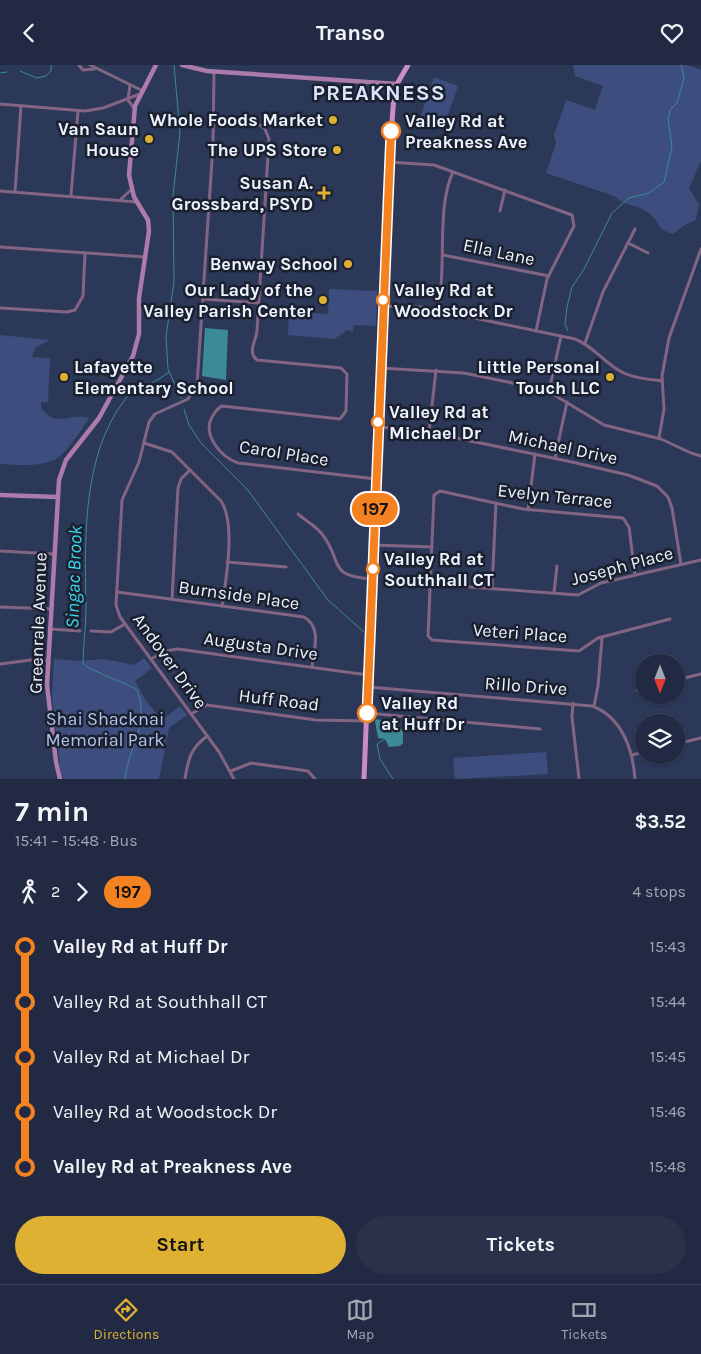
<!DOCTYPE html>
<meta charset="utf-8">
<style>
body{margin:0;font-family:Karla,sans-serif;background:#293249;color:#f1f3f6;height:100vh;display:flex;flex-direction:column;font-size:19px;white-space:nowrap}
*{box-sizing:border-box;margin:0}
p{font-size:16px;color:#a2a7b2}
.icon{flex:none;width:28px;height:28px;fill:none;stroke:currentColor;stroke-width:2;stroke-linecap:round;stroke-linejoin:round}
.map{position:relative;height:714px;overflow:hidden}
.panel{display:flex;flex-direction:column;background:#212a42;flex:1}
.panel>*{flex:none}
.badge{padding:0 10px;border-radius:16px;font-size:18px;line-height:32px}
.needle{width:32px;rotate:180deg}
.fabs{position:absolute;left:635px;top:589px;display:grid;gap:10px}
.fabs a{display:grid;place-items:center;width:50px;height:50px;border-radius:50%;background:#212a42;box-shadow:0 1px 4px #0004,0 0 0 1px #3e465b;font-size:25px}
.map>.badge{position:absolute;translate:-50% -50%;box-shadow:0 0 0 2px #fff}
.legs{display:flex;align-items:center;gap:8px;height:55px;padding:0 15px;font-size:16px}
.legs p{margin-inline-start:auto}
.overview{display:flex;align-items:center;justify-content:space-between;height:85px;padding:0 15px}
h1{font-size:28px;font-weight:700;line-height:38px}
.button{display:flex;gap:10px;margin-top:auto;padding:10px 15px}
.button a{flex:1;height:58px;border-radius:30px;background:#deb133;color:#111;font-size:20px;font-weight:700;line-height:58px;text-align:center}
.button a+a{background:#293249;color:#f1f3f6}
ul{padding:0 15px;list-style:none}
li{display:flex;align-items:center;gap:18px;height:55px;font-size:19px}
li i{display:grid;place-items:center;width:8px;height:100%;margin:0 6px;background:currentColor}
li i::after{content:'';width:12px;height:12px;margin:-6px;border:4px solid;border-radius:50%;background:#212a42}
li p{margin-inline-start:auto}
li:first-child i{background:linear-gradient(#0000 50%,currentColor 0)}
li:last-child i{background:linear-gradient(currentColor 50%,#0000 0)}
header{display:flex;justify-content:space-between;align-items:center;height:65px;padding:0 15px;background:#212a42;font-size:22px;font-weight:700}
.dock{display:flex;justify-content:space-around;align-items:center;height:70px;border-top:1px solid #3e465b;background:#212a42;font-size:14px;color:#a2a7b2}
.dock a{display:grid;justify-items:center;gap:2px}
.dock .current{color:#deb133}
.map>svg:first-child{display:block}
.green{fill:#3d4e7e}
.water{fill:#3b8a95}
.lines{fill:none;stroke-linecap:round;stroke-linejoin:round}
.stream{stroke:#3b8a95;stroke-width:1}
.street{stroke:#836482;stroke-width:3}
.secondary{stroke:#ab7ba9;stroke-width:4.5}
.primary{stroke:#ca8cc8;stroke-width:5}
.line-1-casing{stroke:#fff;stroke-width:11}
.line-1{stroke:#f58220;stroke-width:8}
.poi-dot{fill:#deb133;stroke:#1b202f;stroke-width:2}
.stop-1-dot{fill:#fff;stroke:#f58220;stroke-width:2.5}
.labels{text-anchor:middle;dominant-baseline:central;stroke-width:5;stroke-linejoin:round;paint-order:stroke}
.poi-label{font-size:18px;font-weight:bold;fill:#edf2ff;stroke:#1b202f;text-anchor:end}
.stop-label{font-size:18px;font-weight:bold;fill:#edf2ff;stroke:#1b202f;text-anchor:start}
.street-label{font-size:18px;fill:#edf2ff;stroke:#1b202f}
.park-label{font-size:18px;fill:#b0c1ec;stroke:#1b202f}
.water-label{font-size:19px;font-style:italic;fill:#39d8ec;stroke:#1b202f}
.district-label{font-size:22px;font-weight:bold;letter-spacing:1px;fill:#dae4fd;stroke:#1b202f}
</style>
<header><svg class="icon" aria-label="back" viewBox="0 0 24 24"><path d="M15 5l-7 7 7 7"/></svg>Transo<svg class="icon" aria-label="heart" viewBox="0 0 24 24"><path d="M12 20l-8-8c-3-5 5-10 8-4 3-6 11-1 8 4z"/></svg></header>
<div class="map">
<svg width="701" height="714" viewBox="0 0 701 714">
<rect width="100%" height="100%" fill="#2c3858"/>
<g class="green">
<path d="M573,0H686L701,5V96L689,123L699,140L696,155L683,161L673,169C654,163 662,159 650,149C640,140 624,141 614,131L546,108L556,78L554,70L566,35L595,45L603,21L575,11Z"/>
<polygon points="434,12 458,21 444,61 420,53"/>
<polygon points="329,224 377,226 376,261 354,260 353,267 348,265 334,274 288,270 289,247 328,249"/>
<path d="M0,270L50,275L35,283L32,292L50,293L48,337H41V343C57,364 71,347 89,353C82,364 65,391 54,395C38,402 17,400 0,399Z"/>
<polygon points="144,593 152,603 135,616 146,636 162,655 180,641 187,650 169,663 159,714 63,714 60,703 52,631 54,594 78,596 104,594 134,600"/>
<polygon points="546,687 548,709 455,714 453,693"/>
</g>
<g class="water">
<polygon points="205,263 228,265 226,315 202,311"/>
<polygon points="377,654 398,659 403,667 403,678 400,681 389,682 385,674 378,673 375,656"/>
</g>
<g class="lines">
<g class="stream">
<polyline points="174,0 180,67 173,131 174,217 166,271 168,304 181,333"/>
<polyline points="20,6 37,13 46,11 51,6 51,0"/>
<polyline points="0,8 7,7"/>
<polyline points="568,266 565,259 567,242 572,222 584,204 612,148 629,133 649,128 664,117 672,82 668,54 670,45 677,38 684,13 681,0"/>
<polyline points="184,344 189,360 201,378 247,424 328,535 364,567"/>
<polyline points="385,674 377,679 380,694 393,714"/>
<path d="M125,714C129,679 150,661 137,625C125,617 87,605 83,598C83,580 86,563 86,545C85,476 81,389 127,332C132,326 159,316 169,307"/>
</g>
<g class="street">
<polyline points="79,0 83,5 94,4"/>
<polyline points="90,0 143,26"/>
<polyline points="214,6 213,80 197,320 188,334 155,349 149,357 139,397 122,435 116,540 120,552 219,687 234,714"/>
<polyline points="127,34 134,43"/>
<polyline points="128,34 130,20"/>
<polyline points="0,39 85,46 103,43 140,29"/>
<path d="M214,56L260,60L265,64L269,74L257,266C256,276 247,287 257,295L341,303L347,309L346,346L340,354L222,341C217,343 215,347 212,352C202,370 221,392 238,398L376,414"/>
<polyline points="389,97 434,100 572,150 574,161 547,214 536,266"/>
<polyline points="0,126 137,137"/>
<polyline points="15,127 21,41"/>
<polyline points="71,130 78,46"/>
<polyline points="121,134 131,125"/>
<polyline points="500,146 505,125"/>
<polyline points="628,178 648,188"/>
<polyline points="0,182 145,192"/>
<polyline points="443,190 549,211"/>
<polyline points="203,234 259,238"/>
<path d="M383,241L421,242L575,274C593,281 604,297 620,306C632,313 648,314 662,316"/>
<polyline points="0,243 67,247 75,245 83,231 85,188"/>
<path d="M438,246C447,205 436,142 453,107"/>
<polyline points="585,278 603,227 635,164"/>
<polyline points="380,303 464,308 546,325 604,360 661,374 691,388 701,391"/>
<polyline points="549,326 561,271"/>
<polyline points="378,362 418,365 572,397 628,410 657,421 668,432 672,443 681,499"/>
<polyline points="429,367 436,305"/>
<polyline points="659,373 664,344 662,311 669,273 701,184"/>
<path d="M144,378L172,387L221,436C236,458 226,515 222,541"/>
<polyline points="555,393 567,337"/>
<polyline points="528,445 535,389"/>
<path d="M298,449C306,456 316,461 322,469C344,497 326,511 372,514"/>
<polyline points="374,480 432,482"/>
<polyline points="0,486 54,489"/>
<polyline points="227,497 286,502"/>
<polyline points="635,510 629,462 623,453 523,444 440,426 434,430 428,571 432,575 579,586 598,573 670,554"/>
<polyline points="431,519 578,530 601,518 701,495"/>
<polyline points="492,524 496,438"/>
<path d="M117,527L304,552C322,562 314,585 312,602"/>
<polyline points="554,528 557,501"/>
<polyline points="172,534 178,423 181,414 190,405"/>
<polyline points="0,542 51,544"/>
<polyline points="50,564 80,566"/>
<polyline points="91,566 111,567 125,559"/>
<polyline points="151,594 165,586 178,584 368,610"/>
<polyline points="0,599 31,595 48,596"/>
<polyline points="676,615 701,609"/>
<path d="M368,622L592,641C622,652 633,685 635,714"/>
<polyline points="637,625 644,623"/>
<polyline points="573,638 572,652 579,714"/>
<polyline points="594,641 598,621 602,573"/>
<polyline points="367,648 540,664"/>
<polyline points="191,649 207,640 316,655 367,656"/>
<polyline points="676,679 701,673"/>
<polyline points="632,690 644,687"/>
<polyline points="231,706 251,698 308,706 315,714"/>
<path d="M185,714C188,694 191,683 207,671"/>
</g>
<g class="secondary">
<polyline points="182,0 207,6 397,19"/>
<polyline points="0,430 57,432"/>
<polyline points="60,714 56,697 47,620 59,415 66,395 99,353 133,291 139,269 139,233 149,166 148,155 134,132 129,110 135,41 156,0"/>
</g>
<polyline class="primary" points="364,714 388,111 394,30 397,19 408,0"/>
</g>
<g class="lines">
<g class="line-1-casing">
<polyline id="line-1" points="367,648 391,66"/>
</g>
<use href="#line-1" class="line-1"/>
</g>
<g class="poi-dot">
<circle cx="333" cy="55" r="5"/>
<circle cx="149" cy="74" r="5"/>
<circle cx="337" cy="85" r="5"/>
<path d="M321.5 120.5h5v5h5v5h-5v5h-5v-5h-5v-5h5z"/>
<circle cx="348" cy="199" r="5"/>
<circle cx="323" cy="235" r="5"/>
<circle cx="64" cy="312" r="5"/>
<circle cx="610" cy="312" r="5"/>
</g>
<g class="stop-1-dot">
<circle cx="391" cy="66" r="9"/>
<circle cx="383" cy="235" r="6"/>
<circle cx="378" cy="357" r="6"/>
<circle cx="373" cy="504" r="6"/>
<circle cx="367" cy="648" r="9"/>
</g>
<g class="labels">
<g class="poi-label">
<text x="323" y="55">Whole Foods Market</text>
<text x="139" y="64">Van Saun<tspan x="139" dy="21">House</tspan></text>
<text x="327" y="85">The UPS Store</text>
<text x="313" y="118">Susan A.<tspan x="313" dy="21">Grossbard, PSYD</tspan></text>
<text x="338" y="199">Benway School</text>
<text x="313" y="225">Our Lady of the<tspan x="313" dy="21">Valley Parish Center</tspan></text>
<text x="74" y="302" text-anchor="start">Lafayette<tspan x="74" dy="21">Elementary School</tspan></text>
<text x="600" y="302">Little Personal<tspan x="600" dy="21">Touch LLC</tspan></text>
</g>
<g class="stop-label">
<text x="405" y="56">Valley Rd at<tspan x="405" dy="21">Preakness Ave</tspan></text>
<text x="394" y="225">Valley Rd at<tspan x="394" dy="21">Woodstock Dr</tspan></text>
<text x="389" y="347">Valley Rd at<tspan x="389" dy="21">Michael Dr</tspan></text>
<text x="384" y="494">Valley Rd at<tspan x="384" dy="21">Southhall CT</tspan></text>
<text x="381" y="638">Valley Rd<tspan x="381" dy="21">at Huff Dr</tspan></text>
</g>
<g class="street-label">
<text transform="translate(499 187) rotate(12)">Ella Lane</text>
<text transform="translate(563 382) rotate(12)">Michael Drive</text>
<text transform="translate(284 388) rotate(9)">Carol Place</text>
<text transform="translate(555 431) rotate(6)">Evelyn Terrace</text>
<text transform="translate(622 501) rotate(-15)">Joseph Place</text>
<text transform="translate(239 530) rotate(8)">Burnside Place</text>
<text transform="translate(38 558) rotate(-88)">Greenrale Avenue</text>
<text transform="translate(520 568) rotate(4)">Veteri Place</text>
<text transform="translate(261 581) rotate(8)">Augusta Drive</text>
<text transform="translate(170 596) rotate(54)">Andover Drive</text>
<text transform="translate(526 621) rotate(4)">Rillo Drive</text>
<text transform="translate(279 635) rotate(7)">Huff Road</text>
</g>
<g class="park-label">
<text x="105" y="654">Shai Shacknai<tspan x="105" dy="21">Memorial Park</tspan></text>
</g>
<g class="water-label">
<text transform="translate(74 512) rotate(-88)">Singac Brook</text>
</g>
<g class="district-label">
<text x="379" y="28">PREAKNESS</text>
</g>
</g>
</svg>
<div class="fabs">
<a><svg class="needle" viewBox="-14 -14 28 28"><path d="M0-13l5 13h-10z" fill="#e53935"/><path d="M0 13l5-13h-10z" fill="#a2a7b2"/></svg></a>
<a><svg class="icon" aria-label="layers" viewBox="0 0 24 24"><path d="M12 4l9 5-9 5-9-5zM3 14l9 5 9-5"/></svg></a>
</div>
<b class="badge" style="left:375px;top:444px;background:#f58220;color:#111">197</b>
</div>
<section class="panel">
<div class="overview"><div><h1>7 min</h1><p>15:41 – 15:48 · Bus</p></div><b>$3.52</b></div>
<div class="legs"><svg class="icon" aria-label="walk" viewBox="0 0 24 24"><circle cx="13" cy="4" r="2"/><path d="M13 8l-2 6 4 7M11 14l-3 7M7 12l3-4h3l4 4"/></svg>2<svg class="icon" aria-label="forward" viewBox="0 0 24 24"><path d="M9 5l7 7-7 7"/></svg><b class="badge" style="background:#f58220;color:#111">197</b><p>4 stops</p></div>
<ul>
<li><i style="color:#f58220"></i><b>Valley Rd at Huff Dr</b><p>15:43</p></li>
<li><i style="color:#f58220"></i><span>Valley Rd at Southhall CT</span><p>15:44</p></li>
<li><i style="color:#f58220"></i><span>Valley Rd at Michael Dr</span><p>15:45</p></li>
<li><i style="color:#f58220"></i><span>Valley Rd at Woodstock Dr</span><p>15:46</p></li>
<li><i style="color:#f58220"></i><b>Valley Rd at Preakness Ave</b><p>15:48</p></li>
</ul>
<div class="button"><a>Start</a><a>Tickets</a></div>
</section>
<nav class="dock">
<a class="current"><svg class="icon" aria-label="directions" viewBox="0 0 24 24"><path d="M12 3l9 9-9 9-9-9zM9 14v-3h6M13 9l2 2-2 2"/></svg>Directions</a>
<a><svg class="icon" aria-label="map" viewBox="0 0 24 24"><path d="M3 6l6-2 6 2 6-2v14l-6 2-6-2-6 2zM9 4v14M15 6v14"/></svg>Map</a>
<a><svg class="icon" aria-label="tickets" viewBox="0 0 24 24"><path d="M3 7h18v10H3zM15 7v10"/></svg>Tickets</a>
</nav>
